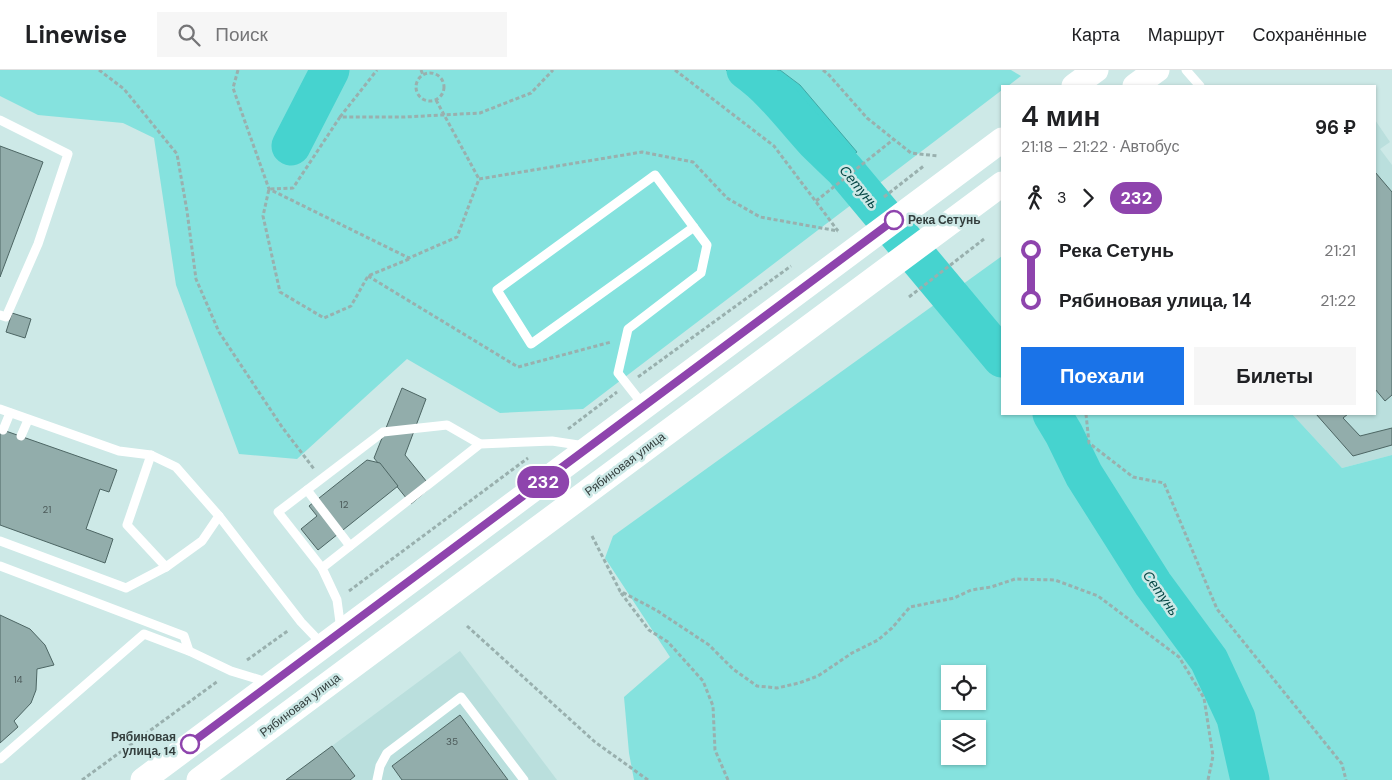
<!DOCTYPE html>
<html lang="ru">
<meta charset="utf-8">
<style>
body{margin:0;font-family:"DM Sans",sans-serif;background:#f6f6f6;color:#202124;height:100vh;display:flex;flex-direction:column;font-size:19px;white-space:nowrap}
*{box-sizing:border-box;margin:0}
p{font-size:16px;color:#757577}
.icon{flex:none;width:28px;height:28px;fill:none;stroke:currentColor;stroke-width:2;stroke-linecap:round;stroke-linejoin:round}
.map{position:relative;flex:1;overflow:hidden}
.details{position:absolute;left:1001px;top:15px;width:375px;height:330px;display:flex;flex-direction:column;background:#fff;border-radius:0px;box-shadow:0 1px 4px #0004}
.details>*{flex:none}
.badge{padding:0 10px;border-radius:16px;font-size:18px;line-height:32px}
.buttons{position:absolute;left:941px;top:595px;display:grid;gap:10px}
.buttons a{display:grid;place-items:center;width:45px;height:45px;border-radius:0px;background:#fff;box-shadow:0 1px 4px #0004;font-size:25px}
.map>.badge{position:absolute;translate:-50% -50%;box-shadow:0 0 0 2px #fff}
.legs{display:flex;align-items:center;gap:8px;height:55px;padding:0 20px;font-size:16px}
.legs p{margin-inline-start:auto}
.overview{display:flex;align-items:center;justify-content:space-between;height:85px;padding:0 20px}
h1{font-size:28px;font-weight:600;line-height:38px}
.button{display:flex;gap:10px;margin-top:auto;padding:10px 20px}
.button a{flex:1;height:58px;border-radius:0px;background:#1a73e8;color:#fff;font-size:20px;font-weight:600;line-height:58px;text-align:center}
.button a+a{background:#f6f6f6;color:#202124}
ul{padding:0 20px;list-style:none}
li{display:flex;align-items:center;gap:18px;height:50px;font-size:19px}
li i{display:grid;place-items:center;width:8px;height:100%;margin:0 6px;background:currentColor}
li i::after{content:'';width:12px;height:12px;margin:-6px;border:4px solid;border-radius:50%;background:#fff}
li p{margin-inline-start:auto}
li:first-child i{background:linear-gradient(#0000 50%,currentColor 0)}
li:last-child i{background:linear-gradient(currentColor 50%,#0000 0)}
header{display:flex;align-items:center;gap:30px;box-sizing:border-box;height:70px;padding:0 25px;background:#fff;border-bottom:1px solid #e0e0e0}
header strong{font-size:24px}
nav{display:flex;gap:28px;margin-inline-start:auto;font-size:18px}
.search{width:350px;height:45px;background:#f6f6f6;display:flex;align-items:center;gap:12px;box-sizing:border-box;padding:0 18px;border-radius:0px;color:#757577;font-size:19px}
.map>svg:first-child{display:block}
.built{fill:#badfdd}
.green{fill:#85e2de;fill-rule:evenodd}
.water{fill:#46d3cf;stroke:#41a7a4}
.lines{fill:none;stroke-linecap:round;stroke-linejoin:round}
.river{stroke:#46d3cf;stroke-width:39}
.building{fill:#92adab;stroke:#4d6664}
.path{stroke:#99b0ae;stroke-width:3;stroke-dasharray:4 2.5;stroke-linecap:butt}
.lane{stroke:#fff;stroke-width:9}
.secondary{stroke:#fff;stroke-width:25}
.line-1-casing{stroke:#fff;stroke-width:11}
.line-1{stroke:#8e44ad;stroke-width:8}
.stop-1-dot{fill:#fff;stroke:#8e44ad;stroke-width:2.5}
.labels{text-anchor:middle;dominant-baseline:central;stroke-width:5;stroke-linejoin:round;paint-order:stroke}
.number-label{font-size:10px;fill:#4c5a59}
.stop-label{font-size:12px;font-weight:bold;fill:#343f3e;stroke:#cde9e7;text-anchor:start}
.street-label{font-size:12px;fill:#343f3e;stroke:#cde9e7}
.water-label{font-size:14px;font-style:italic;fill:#064745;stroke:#cde9e7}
</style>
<header>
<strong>Linewise</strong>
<div class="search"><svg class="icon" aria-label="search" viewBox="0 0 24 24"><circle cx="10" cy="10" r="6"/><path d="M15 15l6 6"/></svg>Поиск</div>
<nav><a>Карта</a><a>Маршрут</a><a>Сохранённые</a></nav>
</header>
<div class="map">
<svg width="1392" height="710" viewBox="0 0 1392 710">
<rect width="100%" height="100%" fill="#cde9e7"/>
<g class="built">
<polygon points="1375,50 1390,72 1380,79 1392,95 1392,385 1342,398 1292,344 1375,344"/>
<polygon points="460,581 557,710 286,710"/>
</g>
<g class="green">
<polygon points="0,0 726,0 758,22 832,102 800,15 780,0 1011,0 1021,6 1008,16 1002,16 1002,20 583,339 500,343 407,289 297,389 239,384 176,215 154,68 123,53 38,45 0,26"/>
<path d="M1002,186V344H1292L1342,398L1392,385V710H634L629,683L624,627L670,587L605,488L613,466ZM950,604H978V631H950ZM950,659H978V686H950Z"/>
</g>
<polygon class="water" points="726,0 780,0 800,15 857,82 832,102 758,22"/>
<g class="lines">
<g class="river">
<path d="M746,0C774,20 793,47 816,72C825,81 835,90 844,99L1002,288"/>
<polyline points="291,76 330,0"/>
<polyline points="1052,344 1064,364 1084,405 1153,514 1209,590 1236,648 1250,710"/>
</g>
</g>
<g class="building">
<polygon points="0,76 43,92 0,207"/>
<polygon points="1375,102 1392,122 1392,325 1385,331 1375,319"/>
<polygon points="12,243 31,249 25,268 6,262"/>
<polygon points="402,318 426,329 405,385 431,417 411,434 374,388"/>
<polygon points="1316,344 1348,344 1343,348 1360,366 1392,358 1392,375 1353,386"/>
<polygon points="0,359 117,400 109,422 100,419 86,459 113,469 105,493 0,455"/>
<polygon points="367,390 380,393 398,416 318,480 301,459 317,446 309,436"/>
<polygon points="0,545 30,559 45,575 54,595 37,599 36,620 31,633 14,651 18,657 0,673"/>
<polygon points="460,645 508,710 402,710 392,696"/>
<polygon points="332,676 355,706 350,710 286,710"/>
</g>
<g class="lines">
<g class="path">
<polyline points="99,0 124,19 177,84 187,141 196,209 219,262 282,357 314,399"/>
<polyline points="238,0 233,18 269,119 409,188 457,167 479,109 642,82 693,92 727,128 760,147 838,161"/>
<polyline points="421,0 423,5"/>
<polyline points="675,0 774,76 838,161"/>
<polyline points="823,0 829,5 867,48 911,83 938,86"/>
<circle cx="430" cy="17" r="14"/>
<polyline points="436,30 479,109"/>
<polyline points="340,47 377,0"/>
<polyline points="884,127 925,95"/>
<polyline points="816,131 894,69"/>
<polyline points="409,189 368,206 351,236 324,248 280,222 263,146 269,119 293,118 340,47 405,47 480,43 531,23 553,0"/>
<polyline points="368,206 518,297 611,272"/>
<polyline points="909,227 984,169"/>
<polyline points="638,307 791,196"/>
<polyline points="1086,344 1089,373 1133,407 1164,413 1217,539 1342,694 1346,710"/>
<polyline points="568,359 617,322"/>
<polyline points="592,466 620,521 656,540 709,575 733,599 757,616 777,618 799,613 818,606 852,583 878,570 892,558 910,537 954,528 971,520 991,517 1015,509 1055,510 1098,526 1179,587 1204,628 1213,686 1208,710"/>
<polyline points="349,521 528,388"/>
<polyline points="621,523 649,560 668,572 703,611 713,636 715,680 728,710"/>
<polyline points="467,556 595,672 648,710"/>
<polyline points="247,590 289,560"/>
<polyline points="82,710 218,611"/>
</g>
<g class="lane">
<polyline points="1186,0 1200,16"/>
<polyline points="0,50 68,84 38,174 6,247 0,245"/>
<polyline points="644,336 618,303 628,259 701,203 707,175 655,105 497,220 531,274 694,157"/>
<polyline points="0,339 119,381 151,385 176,397 219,446 301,552 322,574"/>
<polyline points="3,360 10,343"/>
<polyline points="21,366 28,350"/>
<polyline points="151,385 127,455 166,497 202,471 219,446"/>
<polyline points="307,420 350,476"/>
<polyline points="0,471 126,518 166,497"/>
<polyline points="0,496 184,566 189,581"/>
<polyline points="322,498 278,442 383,362 447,355 480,374"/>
<polyline points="341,560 337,530 322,498 480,374 552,371 585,376"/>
<polyline points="0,689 144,564 189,581 231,601 267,612"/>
<polyline points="377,710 380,696 387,683 461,627 524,710"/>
</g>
<g class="secondary">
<polyline points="1074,16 1096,0"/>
<polyline points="1135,16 1157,0"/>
<polyline points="143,710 1002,70"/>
<polyline points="199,710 1002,114"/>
</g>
</g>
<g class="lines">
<g class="line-1-casing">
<polyline id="line-1" points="190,674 894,150"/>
</g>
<use href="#line-1" class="line-1"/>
</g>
<g class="stop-1-dot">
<circle cx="894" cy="150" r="9"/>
<circle cx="190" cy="674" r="9"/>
</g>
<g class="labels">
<g class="number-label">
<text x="344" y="434">12</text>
<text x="47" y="439">21</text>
<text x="18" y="609">14</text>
<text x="452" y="671">35</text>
</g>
<g class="stop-label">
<text x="908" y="150">Река Сетунь</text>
<text x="176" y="667" text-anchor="end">Рябиновая<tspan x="176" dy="14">улица, 14</tspan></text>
</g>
<g class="street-label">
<text transform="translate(625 394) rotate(-37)">Рябиновая улица</text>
<text transform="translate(300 635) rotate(-37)">Рябиновая улица</text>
</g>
<g class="water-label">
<text transform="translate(859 117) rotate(50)">Сетунь</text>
<text transform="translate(1161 523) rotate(55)">Сетунь</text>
</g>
</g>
</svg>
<div class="buttons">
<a><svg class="icon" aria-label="locate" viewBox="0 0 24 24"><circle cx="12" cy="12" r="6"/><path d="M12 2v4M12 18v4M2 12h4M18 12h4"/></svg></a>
<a><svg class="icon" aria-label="layers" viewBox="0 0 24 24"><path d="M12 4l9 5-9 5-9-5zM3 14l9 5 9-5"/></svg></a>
</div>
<b class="badge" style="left:543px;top:412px;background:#8e44ad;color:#fff">232</b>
<section class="details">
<div class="overview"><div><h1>4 мин</h1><p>21:18 – 21:22 · Автобус</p></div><b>96 ₽</b></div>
<div class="legs"><svg class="icon" aria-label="walk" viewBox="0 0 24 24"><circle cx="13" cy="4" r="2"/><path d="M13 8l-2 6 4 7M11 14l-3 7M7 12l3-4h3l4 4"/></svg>3<svg class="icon" aria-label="forward" viewBox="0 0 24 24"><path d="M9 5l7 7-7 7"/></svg><b class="badge" style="background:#8e44ad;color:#fff">232</b></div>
<ul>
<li><i style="color:#8e44ad"></i><b>Река Сетунь</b><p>21:21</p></li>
<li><i style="color:#8e44ad"></i><b>Рябиновая улица, 14</b><p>21:22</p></li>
</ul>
<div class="button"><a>Поехали</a><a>Билеты</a></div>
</section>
</div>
